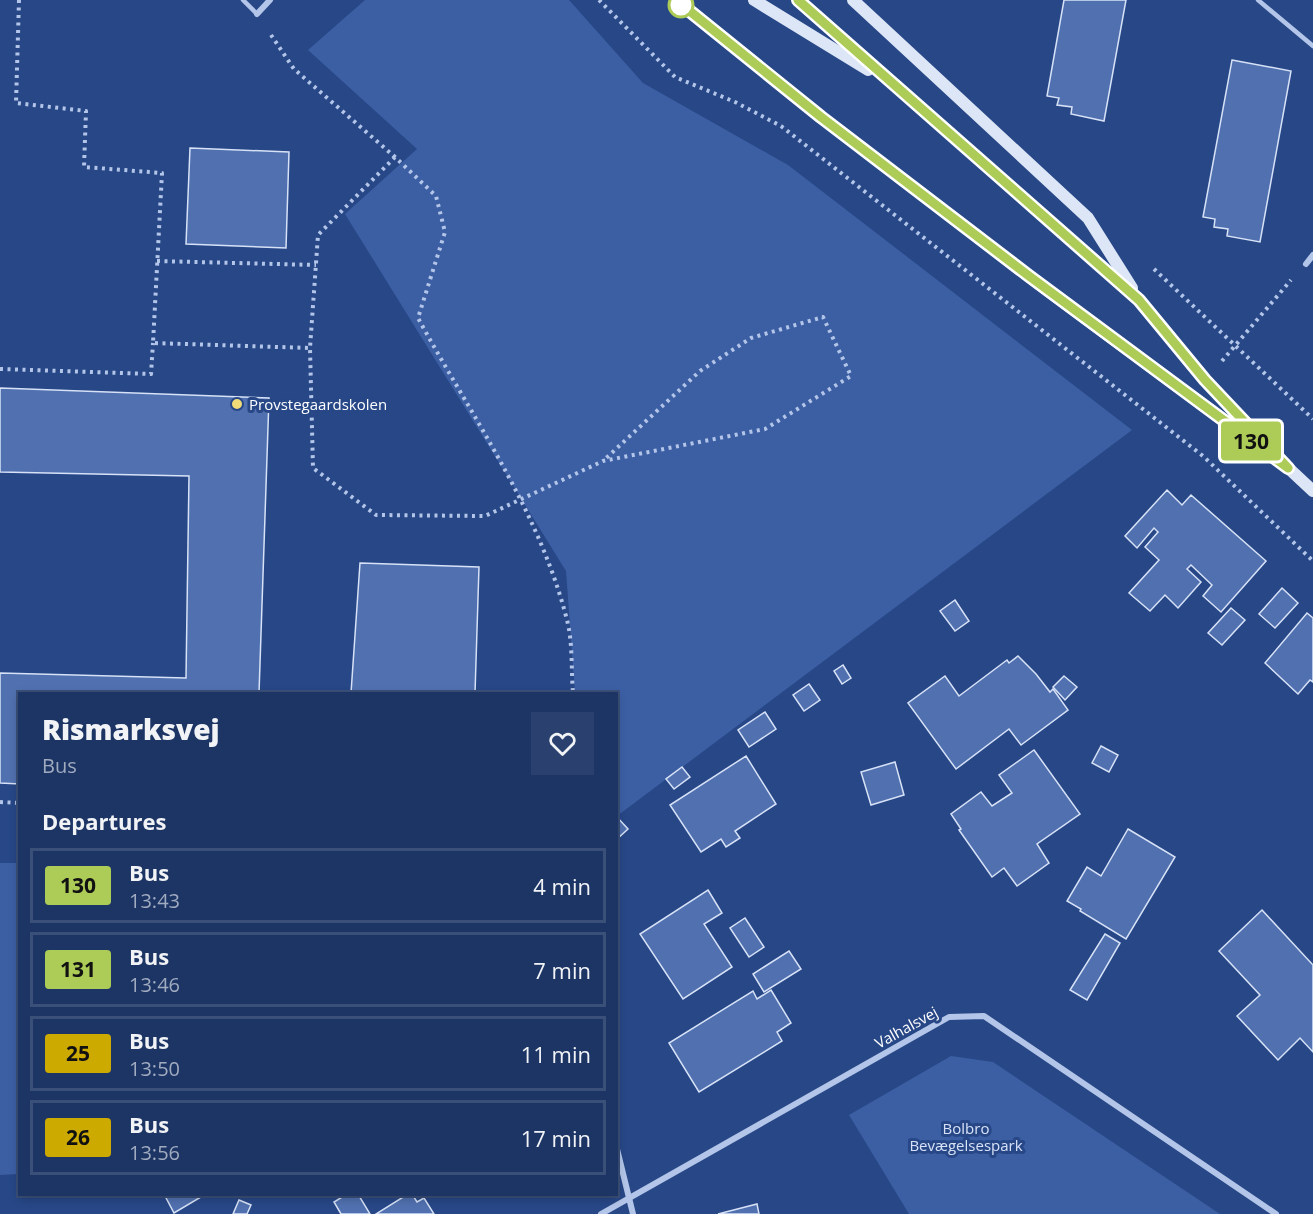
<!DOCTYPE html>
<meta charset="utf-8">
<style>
body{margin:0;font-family:"Open Sans",sans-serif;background:#2a406e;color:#f1f3f6;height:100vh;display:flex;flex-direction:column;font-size:22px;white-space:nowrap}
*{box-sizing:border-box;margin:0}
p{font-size:20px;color:#a0abbf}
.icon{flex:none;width:33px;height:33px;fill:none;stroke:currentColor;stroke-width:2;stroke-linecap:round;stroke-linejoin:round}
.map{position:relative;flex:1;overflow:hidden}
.side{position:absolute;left:18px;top:692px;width:600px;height:504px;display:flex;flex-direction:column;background:#1d3565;border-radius:0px;box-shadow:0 3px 9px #0003,0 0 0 2px #3b5079}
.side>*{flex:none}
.badge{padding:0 12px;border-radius:4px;font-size:21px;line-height:39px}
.map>.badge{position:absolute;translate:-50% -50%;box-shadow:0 0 0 3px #fff}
h2{padding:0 24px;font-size:22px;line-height:54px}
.round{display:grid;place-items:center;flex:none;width:63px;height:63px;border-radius:0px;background:#2a406e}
.headline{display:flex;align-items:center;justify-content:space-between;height:102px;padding:0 24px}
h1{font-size:28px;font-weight:800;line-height:45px}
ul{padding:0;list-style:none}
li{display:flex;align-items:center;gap:18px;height:75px;margin:0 12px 9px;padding:0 12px;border:3px solid #3b5079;border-radius:0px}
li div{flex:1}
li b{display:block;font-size:22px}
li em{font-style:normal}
li .badge{min-width:66px;font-weight:700;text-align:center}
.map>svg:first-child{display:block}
.green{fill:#3c5fa4}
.building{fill:#5070af;stroke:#d7e2f7;stroke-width:1.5}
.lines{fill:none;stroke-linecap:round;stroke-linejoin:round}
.path{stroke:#b3c5e8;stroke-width:4;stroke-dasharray:3 4.5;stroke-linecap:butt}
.lane{stroke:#b3c5e8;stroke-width:4.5}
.street{stroke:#b3c5e8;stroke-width:6}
.secondary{stroke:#dde6f7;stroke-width:12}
.line-casing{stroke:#fff;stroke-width:14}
.line{stroke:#adcb57;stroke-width:9}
.stop-dot{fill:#fff;stroke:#adcb57;stroke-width:3}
.poi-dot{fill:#f1db79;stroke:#274787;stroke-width:2}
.labels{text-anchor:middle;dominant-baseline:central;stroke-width:6;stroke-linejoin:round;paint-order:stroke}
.poi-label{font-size:15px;fill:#fff;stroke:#274787;text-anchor:start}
.street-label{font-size:15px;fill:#fff;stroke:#274787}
.park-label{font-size:15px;fill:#d7e2f7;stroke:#274787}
</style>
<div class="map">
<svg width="1313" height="1214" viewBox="0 0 1313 1214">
<rect width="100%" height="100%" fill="#274787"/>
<g class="green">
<polygon points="365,0 569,0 643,83 788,165 1132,430 617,816 616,693 575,693 566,571 345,214 417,149 308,50"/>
<polygon points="0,863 19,863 19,1174 0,1175"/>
<polygon points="951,1056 993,1062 1220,1214 909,1214 849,1115"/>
</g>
<g class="building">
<polygon points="1064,0 1126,0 1104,121 1071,114 1072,107 1057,105 1059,98 1047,96"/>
<polygon points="1232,60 1291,71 1260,242 1227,236 1228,229 1214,227 1215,219 1203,217"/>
<polygon points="190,148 289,152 286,248 186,244"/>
<polygon points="0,388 269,398 259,693 20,693 20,784 0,783 0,673 186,678 189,476 0,472"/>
<polygon points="1167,490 1182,505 1191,495 1266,561 1221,612 1203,596 1212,585 1191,565 1187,569 1201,582 1178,608 1165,595 1150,611 1129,593 1159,560 1145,547 1158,532 1154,528 1137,548 1125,536"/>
<polygon points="360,563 479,567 475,693 351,693"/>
<polygon points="1282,588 1298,603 1275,628 1259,614"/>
<polygon points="955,600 969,621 955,631 940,611"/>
<polygon points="1231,608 1245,620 1222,645 1208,633"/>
<polygon points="1307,613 1313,618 1313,682 1310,680 1298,694 1265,663"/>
<polygon points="1018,656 1036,674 1050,692 1053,689 1068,710 1021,745 1009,729 956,769 908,703 945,676 959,696 1007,660 1009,663"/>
<polygon points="843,665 851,678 842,684 834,671"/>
<polygon points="1064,676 1077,687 1065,700 1053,687"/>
<polygon points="809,684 820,700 804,711 793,695"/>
<polygon points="765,712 776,729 749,747 738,730"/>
<polygon points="1101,746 1118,755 1109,772 1092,763"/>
<polygon points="1034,750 1080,814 1037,844 1049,863 1017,886 1004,868 992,877 959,830 961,829 951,814 981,792 992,806 1012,793 999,775"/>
<polygon points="746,756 776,804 735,831 740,838 726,847 721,839 701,852 670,805"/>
<polygon points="895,762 904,795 871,805 861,772"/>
<polygon points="682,767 690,777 674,789 666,779"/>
<polygon points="616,816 628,829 616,840"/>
<polygon points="1128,829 1175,857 1126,939 1080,911 1081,909 1067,901 1087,867 1101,876"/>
<polygon points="708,890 722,913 704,924 732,967 683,999 640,934"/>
<polygon points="1262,910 1313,965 1313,1052 1300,1038 1278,1060 1237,1016 1260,995 1219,951"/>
<polygon points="745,918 764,947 749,957 730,928"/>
<polygon points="1105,934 1120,943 1087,1000 1070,990"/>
<polygon points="789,951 801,969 764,992 753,974"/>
<polygon points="771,990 791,1023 777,1032 782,1041 699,1092 669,1043 753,991 757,999"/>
<polygon points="164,1194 206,1194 174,1213"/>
<polygon points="347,1194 358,1194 370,1214 341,1214 334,1202"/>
<polygon points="408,1194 412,1194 417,1202 424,1198 434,1214 376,1214"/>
<polygon points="239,1200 251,1205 247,1214 233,1214"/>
<polygon points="757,1204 759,1214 718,1214"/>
</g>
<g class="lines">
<g class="path">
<polyline points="19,0 16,103 86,111 84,167 162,173 153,343 310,348"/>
<polyline points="599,0 675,77 735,102 781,126 1203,456 1313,561"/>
<path d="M271,35L294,69L395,157L436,196L445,232L418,318C472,417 539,510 567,620C573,643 571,670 573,693"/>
<polyline points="395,157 318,235 310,348 313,468 376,515 485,516 603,461 765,429 851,376 823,317 751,338 700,371 603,461"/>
<polyline points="157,261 316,265"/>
<polyline points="1154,269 1313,419"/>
<polyline points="1222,361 1291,280"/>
<polyline points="0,369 151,374 153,343"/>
<polyline points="0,802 20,803"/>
</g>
<g class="lane">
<polyline points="243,0 257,14"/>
<polyline points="1258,0 1313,46"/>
</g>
<g class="street">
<polyline points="257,14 270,0"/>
<polyline points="1306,264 1313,255"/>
<polyline points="616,1145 633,1214"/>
<polyline points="601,1214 949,1017 984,1016 1276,1214"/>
</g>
<g class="secondary">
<polyline points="676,0 821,117 1048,291 1288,468"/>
<polyline points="754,0 868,70"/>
<polyline points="798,0 1139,300 1205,380 1265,444"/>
<polyline points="853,0 1088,218 1132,288"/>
<polyline points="1283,463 1313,491"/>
</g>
</g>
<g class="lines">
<g class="line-casing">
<polyline id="line" points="676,0 821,117 1029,276 1288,468 1205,380 1139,300 798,0"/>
</g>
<use href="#line" class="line"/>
</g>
<circle class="stop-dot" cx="681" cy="5" r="12"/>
<circle class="poi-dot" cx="237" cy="404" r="6"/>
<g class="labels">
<g class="poi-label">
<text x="249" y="404">Provstegaardskolen</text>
</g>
<g class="street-label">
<text transform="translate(906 1027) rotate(-29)">Valhalsvej</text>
</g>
<g class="park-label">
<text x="966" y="1128">Bolbro<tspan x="966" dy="17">Bevægelsespark</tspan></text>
</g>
</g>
</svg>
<b class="badge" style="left:1251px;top:441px;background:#adcb57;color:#111">130</b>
<section class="side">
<div class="headline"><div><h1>Rismarksvej</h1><p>Bus</p></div><a class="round"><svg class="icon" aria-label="heart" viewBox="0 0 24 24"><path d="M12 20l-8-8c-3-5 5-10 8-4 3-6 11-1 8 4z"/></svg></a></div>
<h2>Departures</h2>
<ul>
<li><span class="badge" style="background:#adcb57;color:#111">130</span><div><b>Bus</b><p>13:43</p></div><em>4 min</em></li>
<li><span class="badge" style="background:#adcb57;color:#111">131</span><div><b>Bus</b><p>13:46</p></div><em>7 min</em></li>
<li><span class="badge" style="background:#ca0;color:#111">25</span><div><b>Bus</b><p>13:50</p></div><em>11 min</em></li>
<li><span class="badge" style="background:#ca0;color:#111">26</span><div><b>Bus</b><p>13:56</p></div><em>17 min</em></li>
</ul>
</section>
</div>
